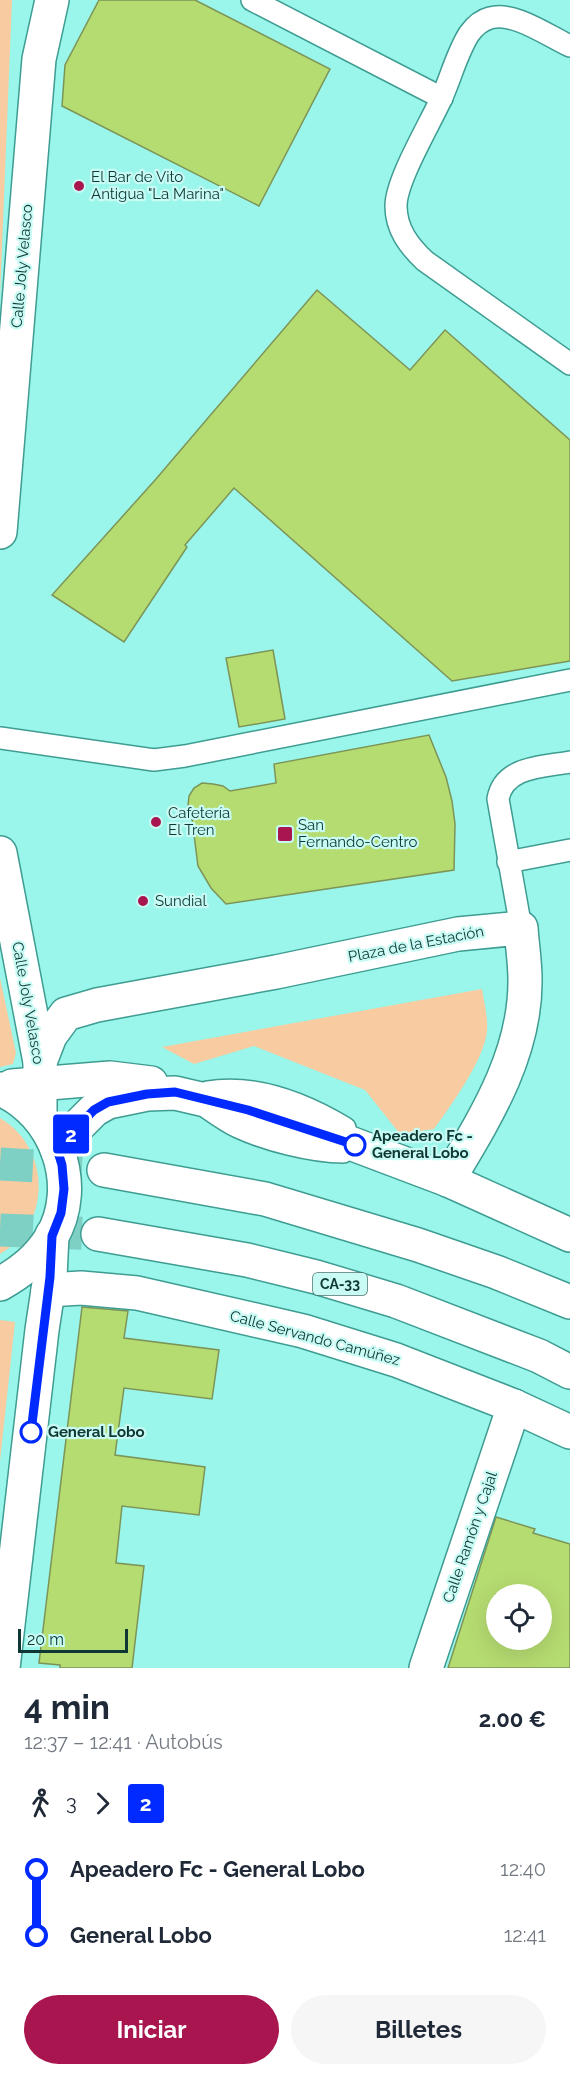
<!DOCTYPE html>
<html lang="es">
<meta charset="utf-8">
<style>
body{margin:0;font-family:Raleway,sans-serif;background:#f6f6f7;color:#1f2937;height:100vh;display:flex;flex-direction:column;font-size:22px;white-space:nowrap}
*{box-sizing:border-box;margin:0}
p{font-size:20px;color:#747a83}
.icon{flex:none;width:33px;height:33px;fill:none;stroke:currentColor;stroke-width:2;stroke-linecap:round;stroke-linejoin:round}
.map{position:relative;height:1668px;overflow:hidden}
.drawer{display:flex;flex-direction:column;background:#fff;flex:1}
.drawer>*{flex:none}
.badge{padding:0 12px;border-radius:4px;font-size:21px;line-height:39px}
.buttons{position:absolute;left:486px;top:1584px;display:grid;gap:12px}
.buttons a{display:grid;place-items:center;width:66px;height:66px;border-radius:50%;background:#fff;box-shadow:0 6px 24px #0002;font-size:30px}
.scale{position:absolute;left:18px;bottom:15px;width:110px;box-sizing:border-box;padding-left:6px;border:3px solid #0f3733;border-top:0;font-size:16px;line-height:21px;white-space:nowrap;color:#0f3733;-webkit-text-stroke:4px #c8fbf4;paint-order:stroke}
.map>.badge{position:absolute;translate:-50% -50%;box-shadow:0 0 0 3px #fff}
.legs{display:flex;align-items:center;gap:9px;height:66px;padding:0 24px;font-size:20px}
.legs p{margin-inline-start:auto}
.summary{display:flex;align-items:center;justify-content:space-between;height:102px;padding:0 24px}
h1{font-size:33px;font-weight:700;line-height:45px}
.primary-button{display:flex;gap:12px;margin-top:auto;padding:12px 24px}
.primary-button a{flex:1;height:69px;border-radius:36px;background:#a9164f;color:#fff;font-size:24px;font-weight:700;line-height:69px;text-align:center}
.primary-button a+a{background:#f6f6f7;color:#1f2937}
ul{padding:0 24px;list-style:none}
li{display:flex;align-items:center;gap:21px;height:66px;font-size:22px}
li i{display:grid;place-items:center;width:9px;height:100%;margin:0 8px;background:currentColor}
li i::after{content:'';width:15px;height:15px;margin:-8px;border:4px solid;border-radius:50%;background:#fff}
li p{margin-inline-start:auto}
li:first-child i{background:linear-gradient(#0000 50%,currentColor 0)}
li:last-child i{background:linear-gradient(currentColor 50%,#0000 0)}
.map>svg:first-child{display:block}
.green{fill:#f8cba0}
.building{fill:#b5dc71;stroke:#7d9457;stroke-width:1.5;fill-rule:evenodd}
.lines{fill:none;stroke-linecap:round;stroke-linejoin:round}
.motorway-tunnel{stroke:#7ed0c5;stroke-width:33;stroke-dasharray:33 16;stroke-linecap:butt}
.service-casing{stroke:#3e9c92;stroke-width:24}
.minor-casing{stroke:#3e9c92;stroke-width:36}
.tertiary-casing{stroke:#3e9c92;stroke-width:36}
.motorway-casing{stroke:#3e9c92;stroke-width:36}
.service{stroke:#fff;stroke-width:21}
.minor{stroke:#fff;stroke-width:33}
.tertiary{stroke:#fff;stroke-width:33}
.motorway{stroke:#fff;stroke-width:33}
.line-1-casing{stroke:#fff;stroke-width:14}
.line-1{stroke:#002aff;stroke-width:9}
.poi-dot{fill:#a9164f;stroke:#c8fbf4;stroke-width:2}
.stop-1-dot{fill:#fff;stroke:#002aff;stroke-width:3}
.labels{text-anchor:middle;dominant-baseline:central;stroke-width:4.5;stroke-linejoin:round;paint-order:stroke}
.shield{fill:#c8fbf4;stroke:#46726d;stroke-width:1.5}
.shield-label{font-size:14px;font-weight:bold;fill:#0f3733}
.poi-label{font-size:15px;fill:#0f3733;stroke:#c8fbf4;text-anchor:start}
.street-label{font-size:15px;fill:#0f3733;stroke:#c8fbf4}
.stop-label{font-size:15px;font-weight:bold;fill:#0f3733;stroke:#c8fbf4;text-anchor:start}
</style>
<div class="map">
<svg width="570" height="1668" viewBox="0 0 570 1668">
<rect width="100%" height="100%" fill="#9af6ea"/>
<g class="green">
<polygon points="0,0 12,0 0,296"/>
<polygon points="0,978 16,1053 13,1064 0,1067"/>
<path d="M482,989C484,1002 488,1017 487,1030C486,1057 450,1107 434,1129L400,1134L365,1090L254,1046L194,1064L162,1047Z"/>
<path d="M0,1118C51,1148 52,1224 0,1254Z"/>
<polygon points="0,1320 15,1322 0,1461"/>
</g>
<g class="building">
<polygon points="99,0 195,0 330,69 259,206 62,106 65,65"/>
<polygon points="317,290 410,370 445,330 570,440 570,661 452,681 234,488 185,545 187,547 124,642 52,595 156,479"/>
<polygon points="273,650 285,719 239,727 226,658"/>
<polygon points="429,735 446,777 452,801 455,824 454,870 226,904 211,888 198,866 192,819 188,806 189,796 194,788 202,783 213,784 223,786 230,791 276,783 274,764"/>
<polygon points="82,1307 128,1311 124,1338 219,1350 212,1399 124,1388 115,1455 205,1467 199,1515 122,1506 116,1563 144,1566 132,1668 60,1668 60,1665 39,1663"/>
<path d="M496,1517L535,1529L533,1533L570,1544V1668H448ZM496,1594H542V1640H496Z"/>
</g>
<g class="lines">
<g class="motorway-tunnel">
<polyline points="0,1164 104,1170"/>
<polyline points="0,1230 98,1234"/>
</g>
<g class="service-casing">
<g id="service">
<polyline points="252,0 442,98"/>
<path d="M570,46C548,36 514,11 490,18C482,20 474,27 469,34C457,53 451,77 442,97C430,124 396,180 396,206C396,229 409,246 425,261L570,364"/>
<polyline points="0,738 154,760 185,756 570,680"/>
<polyline points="508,862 570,850"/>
<path d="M521,928L498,799C504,766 543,767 570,762"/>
<path d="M207,1092C255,1084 305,1104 345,1128"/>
<path d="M206,1107C216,1114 227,1122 238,1127C266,1140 312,1152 343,1152"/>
</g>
</g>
<g class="minor-casing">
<g id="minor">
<path d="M40,1062L50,1036L66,1014L97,1005L276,972L458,934L521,928C522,944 525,962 525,979C526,1054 485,1118 448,1180"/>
<polyline points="12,1086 110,1078 151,1083"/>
<polyline points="58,1152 75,1129 94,1110 108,1102 147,1094 175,1093 248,1110 334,1137 448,1180 570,1235"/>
<polyline points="48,1290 81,1288 137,1293 303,1331 396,1360 514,1406 570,1432"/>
<polyline points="426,1668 514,1406"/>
</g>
</g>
<g class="tertiary-casing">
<g id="tertiary">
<polyline points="0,532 39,59 52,0"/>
<polyline points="0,853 40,1062 40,1118"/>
<path d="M0,1089C55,1112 83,1185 51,1238C38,1259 21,1272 0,1284"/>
<polyline points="3,1668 42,1330 50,1277 52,1235"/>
</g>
</g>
<g class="motorway-casing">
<g id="motorway">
<polyline points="104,1170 265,1199 418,1245 496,1272 570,1302"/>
<polyline points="98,1234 247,1260 316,1277 396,1301 539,1356 570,1372"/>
</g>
</g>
<use href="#service" class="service"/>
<use href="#minor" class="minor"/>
<use href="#tertiary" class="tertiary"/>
<use href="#motorway" class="motorway"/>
</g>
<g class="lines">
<g class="line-1-casing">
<polyline id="line-1" points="31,1432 50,1277 52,1236 61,1213 64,1189 62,1165 58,1152 75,1129 94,1110 108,1102 147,1094 175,1092 248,1110 355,1145"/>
</g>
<use href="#line-1" class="line-1"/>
</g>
<g class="poi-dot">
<circle cx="79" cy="186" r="6"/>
<circle cx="156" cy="822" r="6"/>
<rect x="277" y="826" width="16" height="16" rx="3"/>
<circle cx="143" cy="901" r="6"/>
</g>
<g class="stop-1-dot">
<circle cx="355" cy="1145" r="10"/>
<circle cx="31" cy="1432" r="10"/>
</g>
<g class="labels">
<rect class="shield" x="313" y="1273" width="54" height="22" rx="4.5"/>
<g class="shield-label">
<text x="340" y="1284">CA-33</text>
</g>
<g class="poi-label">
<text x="91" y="177">El Bar de Vito<tspan x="91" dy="17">Antigua "La Marina"</tspan></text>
<text x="168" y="813">Cafetería<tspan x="168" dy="17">El Tren</tspan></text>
<text x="298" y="825">San<tspan x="298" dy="17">Fernando-Centro</tspan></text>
<text x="155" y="901">Sundial</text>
</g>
<g class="street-label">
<text transform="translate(22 266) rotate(-85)">Calle Joly Velasco</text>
<text transform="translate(416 944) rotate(-11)">Plaza de la Estación</text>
<text transform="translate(28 1003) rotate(80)">Calle Joly Velasco</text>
<text transform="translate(315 1338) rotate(15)">Calle Servando Camúñez</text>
<text transform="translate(470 1537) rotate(-71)">Calle Ramón y Cajal</text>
</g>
<g class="stop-label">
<text x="372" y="1136">Apeadero Fc -<tspan x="372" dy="17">General Lobo</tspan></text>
<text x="48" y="1432">General Lobo</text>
</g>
</g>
</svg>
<div class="buttons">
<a><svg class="icon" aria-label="locate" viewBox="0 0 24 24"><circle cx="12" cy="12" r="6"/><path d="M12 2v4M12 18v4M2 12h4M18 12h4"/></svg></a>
</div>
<div class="scale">20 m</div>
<b class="badge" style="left:71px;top:1134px;background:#002aff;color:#fff">2</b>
</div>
<section class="drawer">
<div class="summary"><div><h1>4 min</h1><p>12:37 – 12:41 · Autobús</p></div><b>2.00 €</b></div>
<div class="legs"><svg class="icon" aria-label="walk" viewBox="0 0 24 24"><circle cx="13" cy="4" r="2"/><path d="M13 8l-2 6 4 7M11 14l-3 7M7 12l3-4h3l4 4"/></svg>3<svg class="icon" aria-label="forward" viewBox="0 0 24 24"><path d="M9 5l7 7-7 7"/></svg><b class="badge" style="background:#002aff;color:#fff">2</b></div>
<ul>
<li><i style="color:#002aff"></i><b>Apeadero Fc - General Lobo</b><p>12:40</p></li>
<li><i style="color:#002aff"></i><b>General Lobo</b><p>12:41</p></li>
</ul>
<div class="primary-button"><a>Iniciar</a><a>Billetes</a></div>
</section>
